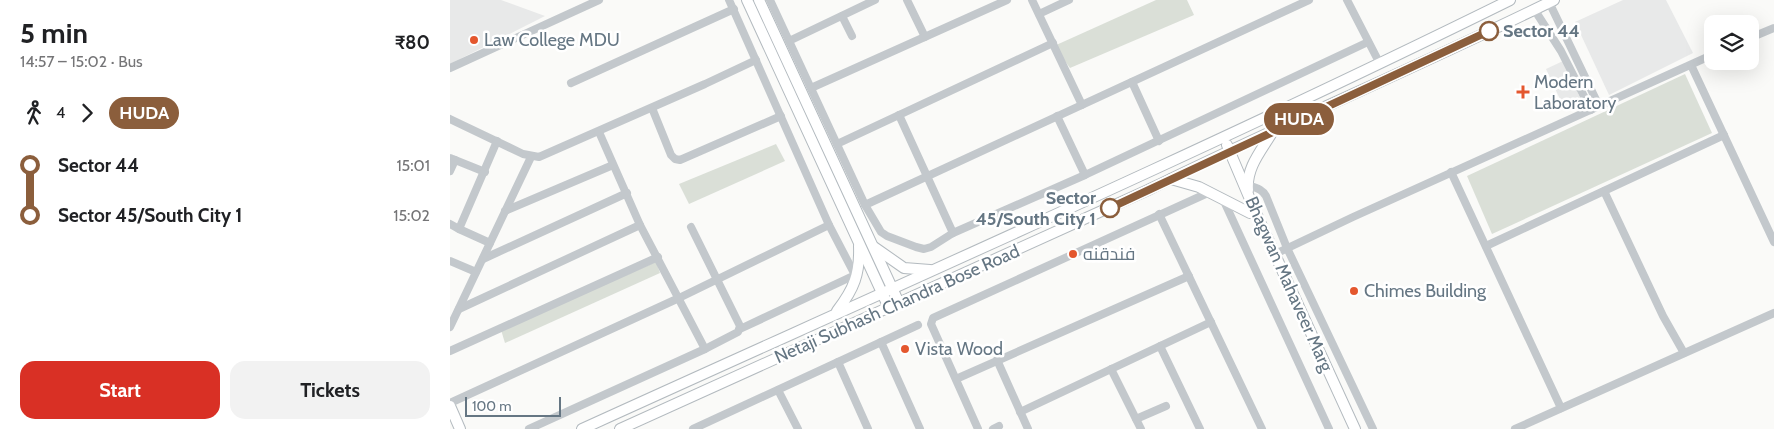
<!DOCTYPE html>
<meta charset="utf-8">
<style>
body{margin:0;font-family:Cabin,Cairo,sans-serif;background:#f2f2f2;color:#202124;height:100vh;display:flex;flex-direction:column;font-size:19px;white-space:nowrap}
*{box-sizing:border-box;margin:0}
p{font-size:16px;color:#757577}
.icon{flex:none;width:28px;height:28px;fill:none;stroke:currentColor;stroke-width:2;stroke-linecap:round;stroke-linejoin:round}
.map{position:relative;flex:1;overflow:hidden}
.panel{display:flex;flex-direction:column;background:#fff;width:450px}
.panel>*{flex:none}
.badge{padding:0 10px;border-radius:16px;font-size:18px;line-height:32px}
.tools{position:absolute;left:1254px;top:15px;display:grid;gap:10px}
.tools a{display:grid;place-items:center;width:55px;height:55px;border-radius:10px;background:#fff;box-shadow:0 5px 20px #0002;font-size:25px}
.scale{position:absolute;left:15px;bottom:12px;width:96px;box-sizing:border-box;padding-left:5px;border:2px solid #657683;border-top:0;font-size:14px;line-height:18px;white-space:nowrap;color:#657683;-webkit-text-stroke:4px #fff;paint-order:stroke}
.map>.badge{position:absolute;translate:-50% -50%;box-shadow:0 0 0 2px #fff}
.legs{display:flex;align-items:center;gap:8px;height:55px;padding:0 20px;font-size:16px}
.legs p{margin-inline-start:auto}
.summary{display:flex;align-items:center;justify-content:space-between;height:85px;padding:0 20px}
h1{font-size:28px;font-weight:700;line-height:38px}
.cta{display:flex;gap:10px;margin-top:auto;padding:10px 20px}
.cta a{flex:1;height:58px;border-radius:15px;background:#d93025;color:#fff;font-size:20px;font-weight:700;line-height:58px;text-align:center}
.cta a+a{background:#f2f2f2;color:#202124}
ul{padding:0 20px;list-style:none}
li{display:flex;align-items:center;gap:18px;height:50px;font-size:19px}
li i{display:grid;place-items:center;width:8px;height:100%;margin:0 6px;background:currentColor}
li i::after{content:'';width:12px;height:12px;margin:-6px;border:4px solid;border-radius:50%;background:#fff}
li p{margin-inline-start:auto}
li:first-child i{background:linear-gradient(#0000 50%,currentColor 0)}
li:last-child i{background:linear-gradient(currentColor 50%,#0000 0)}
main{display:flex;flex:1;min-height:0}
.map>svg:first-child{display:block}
.built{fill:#e8e9e9}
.green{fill:#dadfd7}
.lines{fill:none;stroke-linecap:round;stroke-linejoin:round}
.secondary-casing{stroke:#b3babf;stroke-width:12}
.street{stroke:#c3c8cc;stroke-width:8}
.secondary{stroke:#fff;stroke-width:10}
.line-1-casing{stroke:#fff;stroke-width:11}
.line-1{stroke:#8b5e3c;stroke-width:8}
.stop-1-dot{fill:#fff;stroke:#8b5e3c;stroke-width:2.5}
.poi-dot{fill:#e4572e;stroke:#fff;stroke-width:2}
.labels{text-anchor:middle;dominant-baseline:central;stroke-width:5;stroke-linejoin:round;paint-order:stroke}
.stop-label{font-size:18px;font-weight:bold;fill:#657683;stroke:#fff;text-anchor:start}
.poi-label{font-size:18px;fill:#657683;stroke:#fff;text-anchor:start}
.street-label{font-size:18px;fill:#657683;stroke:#fff}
</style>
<main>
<section class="panel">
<div class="summary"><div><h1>5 min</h1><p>14:57 – 15:02 · Bus</p></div><b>₹80</b></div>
<div class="legs"><svg class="icon" aria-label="walk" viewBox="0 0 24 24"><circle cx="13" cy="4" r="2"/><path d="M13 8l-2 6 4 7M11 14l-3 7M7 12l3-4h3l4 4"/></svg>4<svg class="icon" aria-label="forward" viewBox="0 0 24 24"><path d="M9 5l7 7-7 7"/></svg><b class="badge" style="background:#8b5e3c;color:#fff">HUDA</b></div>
<ul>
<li><i style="color:#8b5e3c"></i><b>Sector 44</b><p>15:01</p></li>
<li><i style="color:#8b5e3c"></i><b>Sector 45/South City 1</b><p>15:02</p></li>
</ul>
<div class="cta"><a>Start</a><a>Tickets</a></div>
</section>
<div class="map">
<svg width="1324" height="429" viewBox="0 0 1324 429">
<rect width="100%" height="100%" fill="#fafaf8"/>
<g class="built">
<polygon points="0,0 51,0 95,16 0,64"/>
<polygon points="1173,0 1216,0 1243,53 1159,95 1125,22"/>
<polygon points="1113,61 1132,102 1115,110 1096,69"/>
</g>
<g class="green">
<polygon points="706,0 737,0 744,15 620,68 604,46"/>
<polygon points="1235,74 1262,133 1042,234 1017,176"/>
<polygon points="326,144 335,161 239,204 229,184"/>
<polygon points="206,262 210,273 55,343 51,330"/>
</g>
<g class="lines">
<g class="secondary-casing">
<g id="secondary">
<polyline points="297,0 439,308"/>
<polyline points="309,0 449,303"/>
<polyline points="777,145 805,211 905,429"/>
<polyline points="721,179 749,187 800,213"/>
<path d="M798,190C796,167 812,150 823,131"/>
<polyline points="424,247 454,268 480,270"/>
<path d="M387,311C404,289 410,274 409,246"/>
<polyline points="0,406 10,429"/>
<path d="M132,429C442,288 754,151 1060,0"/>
<path d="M170,429L698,190C832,124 970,66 1104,0"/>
</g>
</g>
<g class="street">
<polyline points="279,0 379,225 405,275 290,329"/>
<polyline points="320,0 415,205"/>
<polyline points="457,0 475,37"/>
<polyline points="582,0 632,105"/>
<polyline points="859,0 415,205 431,232 437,236 466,247 474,249 481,247 503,233 635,175 918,42"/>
<polyline points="897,0 930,64"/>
<polyline points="1099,2 1149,106"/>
<polyline points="1084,9 1111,51 1141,110"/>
<polyline points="589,14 619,0"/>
<polyline points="392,16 402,36"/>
<polyline points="1300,38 1324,28"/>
<polyline points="339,41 425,0"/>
<polyline points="1241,65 1324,242"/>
<polyline points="0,68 149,0"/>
<polyline points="682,82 709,141"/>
<polyline points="121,83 284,9"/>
<polyline points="361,88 557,0"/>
<polyline points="202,108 221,155 225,159 230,160 331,116"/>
<polyline points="449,115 503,233"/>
<polyline points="607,116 635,175"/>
<polyline points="0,119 73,154 89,157 255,84 306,60"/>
<polyline points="149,132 190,225 255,349 288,332 290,326 241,227"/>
<polyline points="387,144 603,43"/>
<polyline points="0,158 35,172"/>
<polyline points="0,171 5,160"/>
<polyline points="1001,172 1111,408"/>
<path d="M798,185C806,188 812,189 816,196L837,248L923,429"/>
<polyline points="1154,191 1213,316 1234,353"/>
<polyline points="773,199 879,429"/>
<polyline points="55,211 163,165"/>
<polyline points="709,214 812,429"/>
<polyline points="0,224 9,229 47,141"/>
<polyline points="9,229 40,243"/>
<polyline points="1036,246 1274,135"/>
<polyline points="825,254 903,217 1262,55"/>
<polyline points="33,259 177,193"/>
<polyline points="0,261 26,272"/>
<polyline points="9,309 190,225"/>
<polyline points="0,327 81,157"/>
<polyline points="431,342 470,429"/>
<polyline points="710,346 750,429"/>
<polyline points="0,351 208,257"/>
<polyline points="547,360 578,429"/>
<polyline points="388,362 418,429"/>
<polyline points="661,369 691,429"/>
<polyline points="506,379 739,276"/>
<polyline points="328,390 348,429"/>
<polyline points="0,403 229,298 379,225"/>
<polyline points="570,412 761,322"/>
<polyline points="686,419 716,406"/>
<polyline points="79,429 255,349"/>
<polyline points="243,429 468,325"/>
<polyline points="528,429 481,324 483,318 760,192"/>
<polyline points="543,429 549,426"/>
<polyline points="1065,429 1324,313"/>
</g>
<use href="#secondary" class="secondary"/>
</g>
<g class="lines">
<g class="line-1-casing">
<polyline id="line-1" points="660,208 1039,31"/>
</g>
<use href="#line-1" class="line-1"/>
</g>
<g class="stop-1-dot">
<circle cx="1039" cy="31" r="9"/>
<circle cx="660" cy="208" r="9"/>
</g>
<g class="poi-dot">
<circle cx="24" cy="40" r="5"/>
<path d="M1070.5 84.5h5v5h5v5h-5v5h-5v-5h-5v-5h5z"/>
<circle cx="623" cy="254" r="5"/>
<circle cx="904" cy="291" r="5"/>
<circle cx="455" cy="349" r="5"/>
</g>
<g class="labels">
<g class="stop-label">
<text x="1053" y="31">Sector 44</text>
<text x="646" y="198" text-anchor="end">Sector<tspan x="646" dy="21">45/South City 1</tspan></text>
</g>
<g class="poi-label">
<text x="34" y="40">Law College MDU</text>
<text x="1084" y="82">Modern<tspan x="1084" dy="21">Laboratory</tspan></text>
<text x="633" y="254">فندقنه</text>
<text x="914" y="291">Chimes Building</text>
<text x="465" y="349">Vista Wood</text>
</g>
<g class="street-label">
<text transform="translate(839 284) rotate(66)">Bhagwan Mahaveer Marg</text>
<text transform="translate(447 304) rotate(-24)">Netaji Subhash Chandra Bose Road</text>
</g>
</g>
</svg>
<div class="tools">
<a><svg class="icon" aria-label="layers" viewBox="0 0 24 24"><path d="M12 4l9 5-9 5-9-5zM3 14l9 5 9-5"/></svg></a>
</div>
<div class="scale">100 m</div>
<b class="badge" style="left:849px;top:119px;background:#8b5e3c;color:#fff">HUDA</b>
</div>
</main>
